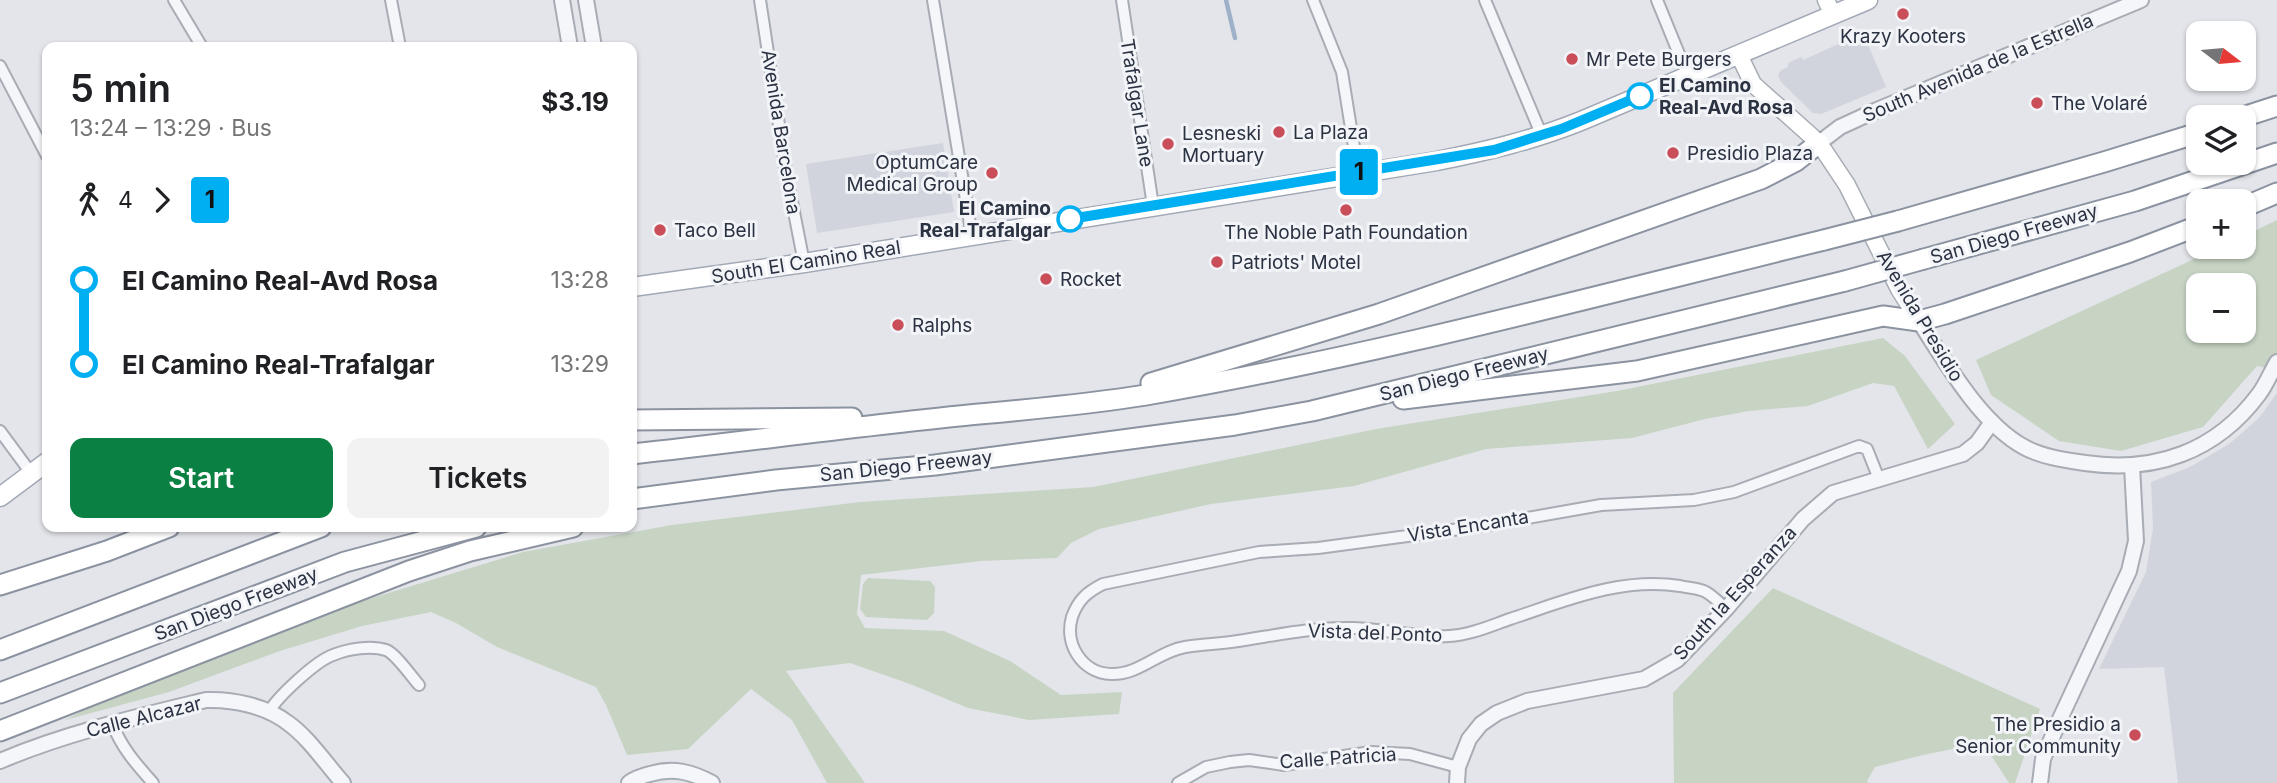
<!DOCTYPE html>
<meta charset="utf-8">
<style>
body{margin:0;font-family:Inter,sans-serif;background:#f2f2f2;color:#202124;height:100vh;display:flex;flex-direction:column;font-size:26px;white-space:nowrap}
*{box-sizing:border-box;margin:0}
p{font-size:23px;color:#757577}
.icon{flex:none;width:38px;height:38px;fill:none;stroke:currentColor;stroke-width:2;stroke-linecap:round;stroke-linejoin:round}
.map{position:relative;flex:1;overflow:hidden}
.sheet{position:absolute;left:42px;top:42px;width:595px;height:490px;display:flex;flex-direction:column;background:#fff;border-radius:14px;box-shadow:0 2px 5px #0004}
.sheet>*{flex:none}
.badge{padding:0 14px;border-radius:5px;font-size:24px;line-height:46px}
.needle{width:46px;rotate:106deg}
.tools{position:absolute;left:2186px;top:21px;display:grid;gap:14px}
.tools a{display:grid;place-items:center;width:70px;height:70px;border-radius:14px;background:#fff;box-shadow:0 2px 5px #0004;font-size:35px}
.map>.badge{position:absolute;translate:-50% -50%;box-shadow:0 0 0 4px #fff}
.legs{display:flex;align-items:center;gap:10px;height:77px;padding:0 28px;font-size:23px}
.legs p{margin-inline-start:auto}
.summary{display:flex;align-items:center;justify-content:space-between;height:119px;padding:0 28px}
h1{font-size:38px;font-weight:600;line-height:52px}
.cta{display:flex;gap:14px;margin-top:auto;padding:14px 28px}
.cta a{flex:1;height:80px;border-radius:14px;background:#0b8043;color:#fff;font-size:28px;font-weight:600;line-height:80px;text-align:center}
.cta a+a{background:#f2f2f2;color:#202124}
ul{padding:0 28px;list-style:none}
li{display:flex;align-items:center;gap:24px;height:84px;font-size:26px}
li i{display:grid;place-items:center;width:10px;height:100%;margin:0 9px;background:currentColor}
li i::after{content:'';width:18px;height:18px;margin:-9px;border:5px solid;border-radius:50%;background:#fff}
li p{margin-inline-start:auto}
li:first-child i{background:linear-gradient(#0000 50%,currentColor 0)}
li:last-child i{background:linear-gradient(currentColor 50%,#0000 0)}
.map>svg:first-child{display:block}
.built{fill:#d1d4dc}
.grass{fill:#c7d4c4;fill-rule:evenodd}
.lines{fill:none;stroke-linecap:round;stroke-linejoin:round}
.stream{stroke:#9fb1c9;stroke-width:4.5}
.minor-casing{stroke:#a8acb4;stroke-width:14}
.tertiary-casing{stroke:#a8acb4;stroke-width:18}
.secondary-casing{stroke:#a8acb4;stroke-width:19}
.primary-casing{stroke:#a2a9b6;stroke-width:21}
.motorway-casing{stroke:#8b92a0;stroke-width:23}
.minor{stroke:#f5f6f9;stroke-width:10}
.tertiary{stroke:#f5f6f9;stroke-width:14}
.secondary{stroke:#fff;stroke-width:16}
.primary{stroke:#fff;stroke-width:18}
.motorway{stroke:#fff;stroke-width:19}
.motorway-bridge-casing{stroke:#8b92a0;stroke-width:23;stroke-linecap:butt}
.motorway-bridge{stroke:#fff;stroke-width:19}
.line-1-casing{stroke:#fff;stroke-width:16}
.line-1{stroke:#00aff2;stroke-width:10}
.poi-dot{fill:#c94e59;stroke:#f2f4f8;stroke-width:2.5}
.stop-1-dot{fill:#fff;stroke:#00aff2;stroke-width:3.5}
.labels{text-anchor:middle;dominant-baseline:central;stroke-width:6;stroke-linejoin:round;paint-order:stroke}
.poi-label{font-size:19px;fill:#2b3242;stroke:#f2f4f8;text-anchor:start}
.street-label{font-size:19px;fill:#2b3242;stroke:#f2f4f8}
.stop-label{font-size:19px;font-weight:bold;fill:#2b3242;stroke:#f2f4f8;text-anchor:start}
</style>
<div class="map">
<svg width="2277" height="783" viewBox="0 0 2277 783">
<rect width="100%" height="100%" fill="#e3e5ea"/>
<g class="built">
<polygon points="1863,33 1886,87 1821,114 1813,113 1781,82 1778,75 1781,70 1788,67 1788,63 1801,57 1803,60"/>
<polygon points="943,143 954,212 817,233 806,164"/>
<polygon points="2277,393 2277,783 2178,783 2164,667 2099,669 2146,572 2153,528 2151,482 2190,467 2229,444 2259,418"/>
</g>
<g class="grass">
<path d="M2277,220V370L2257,366L2203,427L2121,451L2059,441L1991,395L1976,360L2220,247H2244V236ZM2198,285H2244V331H2198Z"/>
<polygon points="1883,338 1905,356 1955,424 1928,449 1894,386 1873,383 1808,406 1749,411 1705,419 1632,438 1486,449 1354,486 1211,504 1099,529 1071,543 1057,558 981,561 861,575 857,614 865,628 944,631 1010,661 1061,695 1122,692 1119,714 1029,720 968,708 910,684 850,663 786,671 865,783 827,783 792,720 751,689 688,749 627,755 606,705 596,687 497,647 456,623 431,612 362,626 280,651 169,692 65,720 112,696 359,602 523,552 672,525 860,502 1093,487 1376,429 1617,391"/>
<polygon points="868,578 930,581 935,587 934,613 927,620 866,617 860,609 863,584"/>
<polygon points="1773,588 2040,709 2015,783 2009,783 1983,743 1923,755 1875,767 1867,781 1868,783 1674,783 1673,693"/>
</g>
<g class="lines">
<polyline class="stream" points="1226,0 1235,38"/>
<g class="minor-casing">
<g id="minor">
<polyline points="174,0 202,47"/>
<polyline points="391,0 400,47"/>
<polyline points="760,0 786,171 804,263"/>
<polyline points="933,0 972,236"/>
<polyline points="1122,0 1153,206"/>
<polyline points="1313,0 1342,72 1358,172"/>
<polyline points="1485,0 1542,136"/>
<polyline points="1657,0 1688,76"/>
<polyline points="0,66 47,156"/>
<polyline points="0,431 31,473"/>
<path d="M1726,609C1720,603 1713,596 1706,592C1699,588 1688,588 1680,586C1620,577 1565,601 1510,619C1490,626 1470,635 1449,636C1417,638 1385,629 1354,628C1312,627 1278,635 1238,641C1220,644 1202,644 1185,647C1159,651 1139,675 1111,674C1082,673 1064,644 1072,617C1078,600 1087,592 1103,584L1259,552L1318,548L1482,526L1601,505L1694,500L1734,492L1859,446L1867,449L1879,479"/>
<path d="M269,712C277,697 316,661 333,655C348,649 371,645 386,650C395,653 412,677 419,685"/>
<path d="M112,723C121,747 136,764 153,783"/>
<polyline points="1178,783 1206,767 1230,762 1249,760 1284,765 1371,752 1410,754 1458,767"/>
</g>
</g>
<g class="tertiary-casing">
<g id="tertiary">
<polyline points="562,0 570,47"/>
<polyline points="586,0 594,47"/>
<polyline points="1819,143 1840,127 1877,110 2141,0"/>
<path d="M1919,321C1945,361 1980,423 2024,447C2042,457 2065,460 2085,463C2155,473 2216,452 2259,394C2266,385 2271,372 2277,362"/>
<path d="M0,761C66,733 136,717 206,700C233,699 266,706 288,723C309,738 326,764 343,783"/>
<path d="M629,783C635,778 642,776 650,774C673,767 692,772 712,783"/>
<polyline points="1457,783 1458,767 1469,739 1481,724 1497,713 1527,701 1644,679 1677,660 1726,609 1803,519 1833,493 1963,454 1977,443 1992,422"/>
<polyline points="2040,783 2043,759 2059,721 2129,571 2136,541 2132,466"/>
</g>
</g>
<g class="secondary-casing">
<g id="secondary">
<polyline points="1826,0 1833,15"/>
<polyline points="1739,55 1753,84 1819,143 1847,185 1899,289 1919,321"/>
</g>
</g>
<g class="primary-casing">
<g id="primary">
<path d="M632,287L804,263L1437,161C1487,151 1534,140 1581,121L1868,0"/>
<polyline points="0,497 47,462"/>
</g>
</g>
<g class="motorway-casing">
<g id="motorway">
<polyline points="2243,117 2277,106"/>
<polyline points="2244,207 2277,193"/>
<polyline points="1898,221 2104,162 2198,133"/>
<polyline points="1924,259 2135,201 2277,153"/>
<polyline points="1151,383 1379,314 1761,179 1796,161 1819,143"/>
<polyline points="1403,399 1637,371 1883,316 1919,321 1945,314 2130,252 2198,226"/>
<polyline points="632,420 852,418"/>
<path d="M632,454C741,442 850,427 959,416C1022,410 1084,405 1146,395C1375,356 1599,295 1824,240"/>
<polyline points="632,499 776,480 935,465 1235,425 1312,411 1845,281"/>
<polyline points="0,585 107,551 169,527"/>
<polyline points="0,650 321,527"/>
<polyline points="0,693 345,562 476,527"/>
<polyline points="0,731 409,571 470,551 573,527"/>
</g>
</g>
<use href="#minor" class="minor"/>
<use href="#tertiary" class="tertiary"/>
<use href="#secondary" class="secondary"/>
<use href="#primary" class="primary"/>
<use href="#motorway" class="motorway"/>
<g class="motorway-bridge-casing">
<g id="motorway-bridge">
<polyline points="1824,240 1898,221"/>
<polyline points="1845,281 1924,259"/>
</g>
</g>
<use href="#motorway-bridge" class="motorway-bridge"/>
</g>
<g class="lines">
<g class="line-1-casing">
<polyline id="line-1" points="1070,219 1494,150 1561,129 1640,96"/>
</g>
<use href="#line-1" class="line-1"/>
</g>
<g class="poi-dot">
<circle cx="1903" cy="14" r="7"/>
<circle cx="1572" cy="59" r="7"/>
<circle cx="2037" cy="103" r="7"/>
<circle cx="1279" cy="132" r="7"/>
<circle cx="1168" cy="144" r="7"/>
<circle cx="1673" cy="153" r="7"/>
<circle cx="992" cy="173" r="7"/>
<circle cx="1346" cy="210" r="7"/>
<circle cx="660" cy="230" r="7"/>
<circle cx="1217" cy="262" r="7"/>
<circle cx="1046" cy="279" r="7"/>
<circle cx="898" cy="325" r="7"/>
<circle cx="2135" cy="735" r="7"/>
</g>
<g class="stop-1-dot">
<circle cx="1640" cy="96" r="12"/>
<circle cx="1070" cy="219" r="12"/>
</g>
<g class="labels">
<g class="poi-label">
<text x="1903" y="36" text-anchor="middle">Krazy Kooters</text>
<text x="1586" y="59">Mr Pete Burgers</text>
<text x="2051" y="103">The Volaré</text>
<text x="1293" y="132">La Plaza</text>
<text x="1182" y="133">Lesneski<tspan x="1182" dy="22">Mortuary</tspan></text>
<text x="1687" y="153">Presidio Plaza</text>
<text x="978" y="162" text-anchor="end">OptumCare<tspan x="978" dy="22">Medical Group</tspan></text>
<text x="674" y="230">Taco Bell</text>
<text x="1346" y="232" text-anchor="middle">The Noble Path Foundation</text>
<text x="1231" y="262">Patriots' Motel</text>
<text x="1060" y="279">Rocket</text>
<text x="912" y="325">Ralphs</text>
<text x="2121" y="724" text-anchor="end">The Presidio a<tspan x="2121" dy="22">Senior Community</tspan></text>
</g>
<g class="street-label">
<text transform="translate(1978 68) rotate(-23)">South Avenida de la Estrella</text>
<text transform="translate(1137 103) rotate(81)">Trafalgar Lane</text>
<text transform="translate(781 132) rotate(81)">Avenida Barcelona</text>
<text transform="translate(2014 234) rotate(-16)">San Diego Freeway</text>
<text transform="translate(806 262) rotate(-9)">South El Camino Real</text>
<text transform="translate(1920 316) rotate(59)">Avenida Presidio</text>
<text transform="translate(1464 374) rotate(-14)">San Diego Freeway</text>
<text transform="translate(906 466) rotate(-6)">San Diego Freeway</text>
<text transform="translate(1468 526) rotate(-9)">Vista Encanta</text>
<text transform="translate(1735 593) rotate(-48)">South la Esperanza</text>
<text transform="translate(236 604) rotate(-21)">San Diego Freeway</text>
<text transform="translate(1375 633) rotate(2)">Vista del Ponto</text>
<text transform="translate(144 717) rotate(-14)">Calle Alcazar</text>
<text transform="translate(1338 758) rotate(-4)">Calle Patricia</text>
</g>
<g class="stop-label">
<text x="1659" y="85">El Camino<tspan x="1659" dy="22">Real-Avd Rosa</tspan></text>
<text x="1051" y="208" text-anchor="end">El Camino<tspan x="1051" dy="22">Real-Trafalgar</tspan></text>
</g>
</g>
</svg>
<div class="tools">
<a><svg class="needle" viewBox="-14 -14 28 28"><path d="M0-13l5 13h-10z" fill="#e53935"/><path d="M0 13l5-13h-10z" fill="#757577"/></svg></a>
<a><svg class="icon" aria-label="layers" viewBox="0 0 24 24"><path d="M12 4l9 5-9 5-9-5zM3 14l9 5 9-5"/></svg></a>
<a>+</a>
<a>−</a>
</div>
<b class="badge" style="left:1359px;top:172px;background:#00aff2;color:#111">1</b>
<section class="sheet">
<div class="summary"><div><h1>5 min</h1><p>13:24 – 13:29 · Bus</p></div><b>$3.19</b></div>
<div class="legs"><svg class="icon" aria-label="walk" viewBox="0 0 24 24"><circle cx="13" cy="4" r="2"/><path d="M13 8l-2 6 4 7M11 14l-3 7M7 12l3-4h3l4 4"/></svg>4<svg class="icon" aria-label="forward" viewBox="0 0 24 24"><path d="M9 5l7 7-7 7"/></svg><b class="badge" style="background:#00aff2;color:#111">1</b></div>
<ul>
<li><i style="color:#00aff2"></i><b>El Camino Real-Avd Rosa</b><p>13:28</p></li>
<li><i style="color:#00aff2"></i><b>El Camino Real-Trafalgar</b><p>13:29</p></li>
</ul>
<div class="cta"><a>Start</a><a>Tickets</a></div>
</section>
</div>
